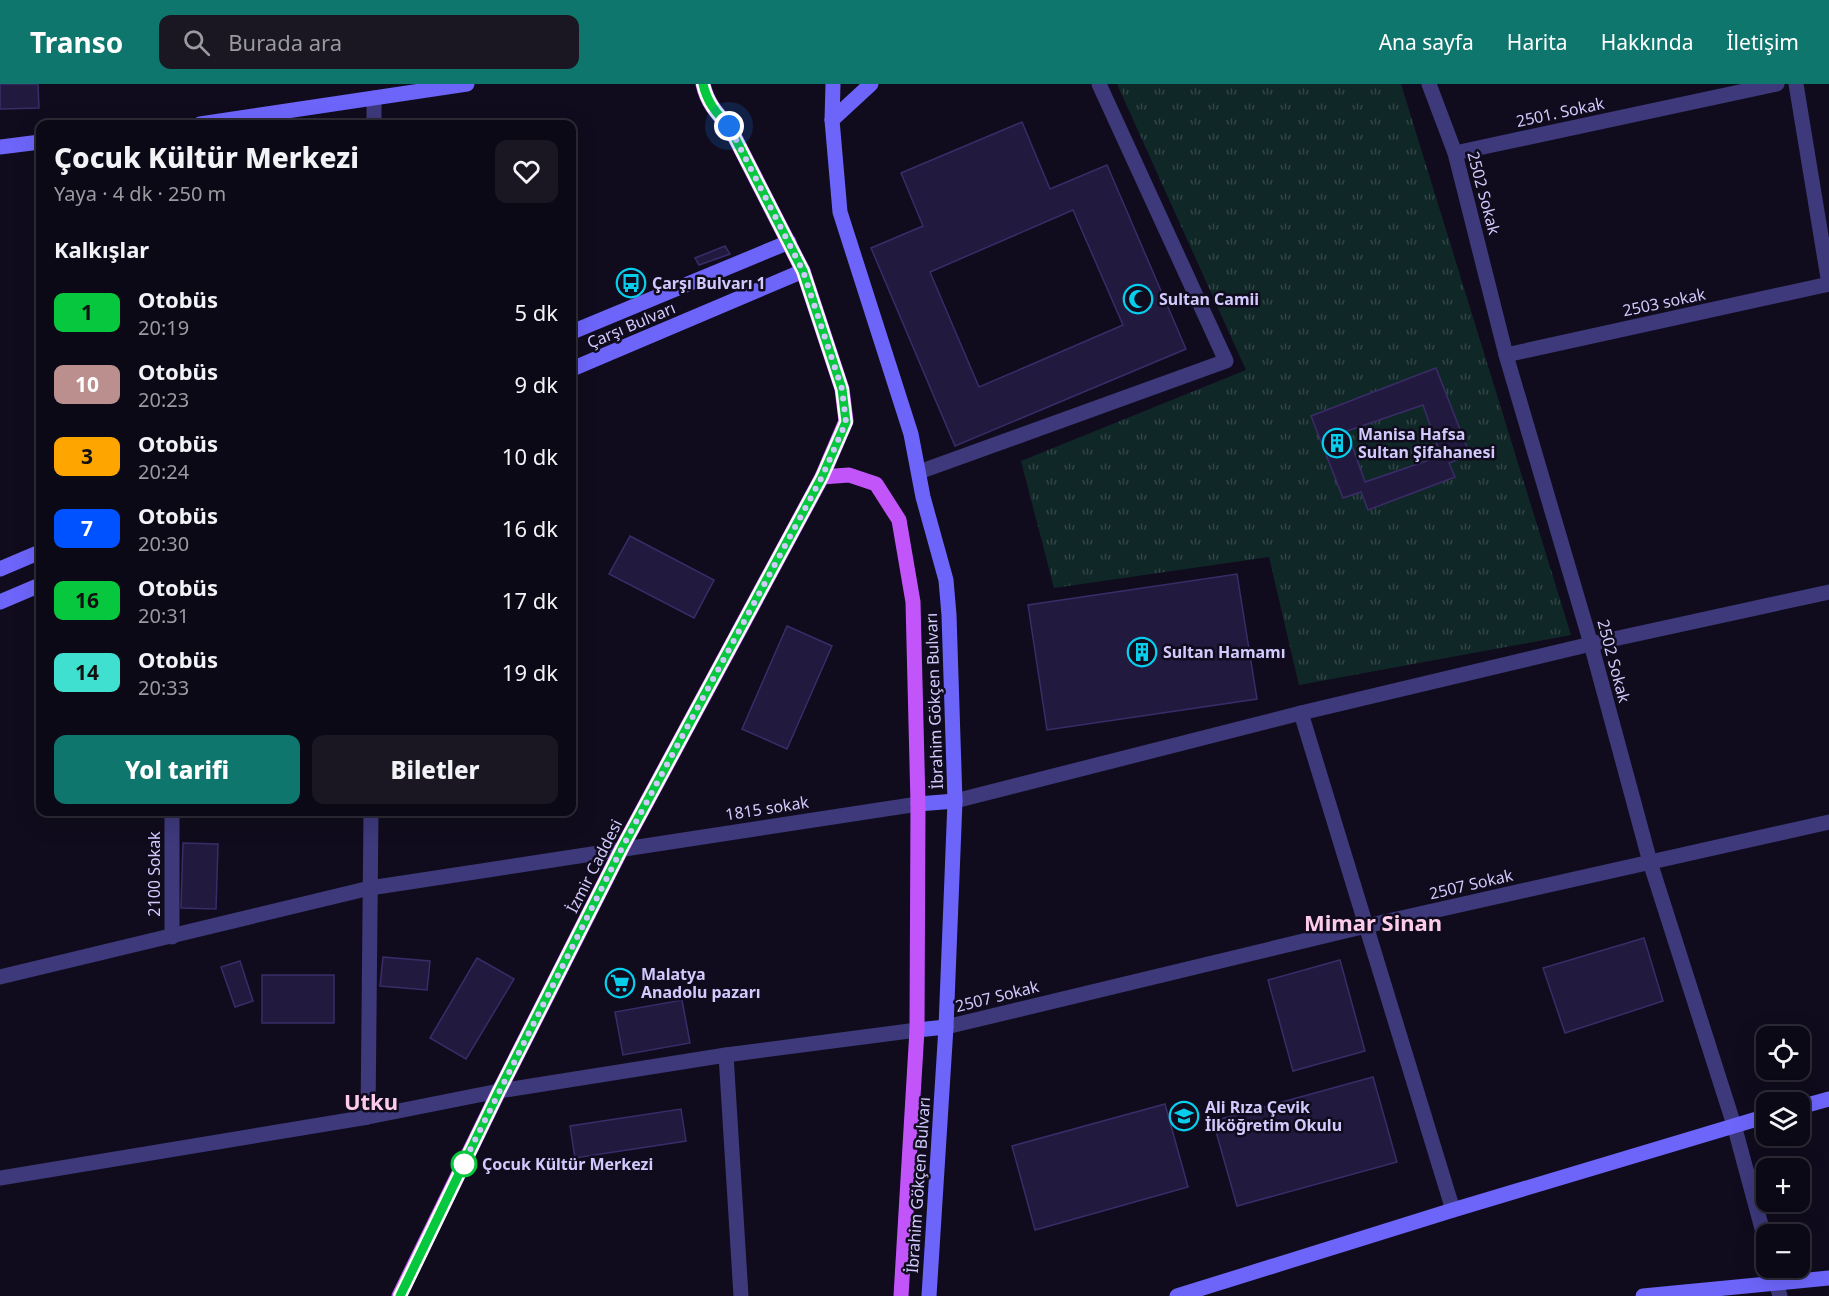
<!DOCTYPE html>
<html lang="tr">
<meta charset="utf-8">
<style>
body{margin:0;font-family:"Noto Sans",sans-serif;background:#1a1723;color:#f1f3f6;height:100vh;display:flex;flex-direction:column;font-size:22px;white-space:nowrap}
*{box-sizing:border-box;margin:0}
p{font-size:20px;color:#9a9aa1}
.icon{flex:none;width:33px;height:33px;fill:none;stroke:currentColor;stroke-width:2;stroke-linecap:round;stroke-linejoin:round}
.map{position:relative;flex:1;overflow:hidden}
.details{position:absolute;left:36px;top:36px;width:540px;height:696px;display:flex;flex-direction:column;background:#0c0916;border-radius:12px;box-shadow:0 6px 24px #0002,0 0 0 2px #2c2a35}
.details>*{flex:none}
.badge{padding:0 12px;border-radius:9px;font-size:21px;line-height:39px}
.tools{position:absolute;left:1756px;top:942px;display:grid;gap:12px}
.tools a{display:grid;place-items:center;width:54px;height:54px;border-radius:12px;background:#0c0916;box-shadow:0 6px 24px #0002,0 0 0 2px #2c2a35;font-size:30px}
.you{position:absolute;width:30px;height:30px;margin:-15px;border:4px solid #fff;border-radius:50%;background:#1a73e8;box-shadow:0 0 0 9px #1a73e833}
.map>.badge{position:absolute;translate:-50% -50%;box-shadow:0 0 0 3px #fff}
h2{padding:0 18px;font-size:22px;line-height:54px}
.round{display:grid;place-items:center;flex:none;width:63px;height:63px;border-radius:12px;background:#1a1723}
.overview{display:flex;align-items:center;justify-content:space-between;height:102px;padding:0 18px}
h1{font-size:28px;font-weight:800;line-height:45px}
.action{display:flex;gap:12px;margin-top:auto;padding:12px 18px}
.action a{flex:1;height:69px;border-radius:12px;background:#0f766e;color:#fff;font-size:24px;font-weight:800;line-height:69px;text-align:center}
.action a+a{background:#1a1723;color:#f1f3f6}
ul{padding:0;list-style:none}
li{display:flex;align-items:center;gap:18px;height:72px;padding:0 18px}
li div{flex:1}
li b{display:block;font-size:22px}
li em{font-style:normal}
li .badge{min-width:66px;font-weight:700;text-align:center}
header{display:flex;align-items:center;gap:36px;box-sizing:border-box;height:84px;padding:0 30px;background:#0f766e;color:#fff}
header strong{font-size:28px}
nav{display:flex;gap:33px;margin-inline-start:auto;font-size:21px}
.search{width:420px;height:54px;background:#1a1723;display:flex;align-items:center;gap:15px;box-sizing:border-box;padding:0 21px;border-radius:12px;color:#9a9aa1;font-size:22px}
.map>svg:first-child{display:block}
.grass{fill:url(#grass-tufts)}
.building{fill:#22193e;stroke:#3a2c69;stroke-width:1.5;fill-rule:evenodd}
.lines{fill:none;stroke-linecap:round;stroke-linejoin:round}
.street{stroke:#3d397b;stroke-width:15}
.secondary{stroke:#6d65fa;stroke-width:15}
.primary{stroke:#c255fa;stroke-width:15}
.line-casing{stroke:#fff;stroke-width:14}
.line{stroke:#06c73d;stroke-width:9}
.walk{stroke:#d2cafd;stroke-width:6;stroke-dasharray:0 10.8}
.stop-dot{fill:#fff;stroke:#06c73d;stroke-width:3}
.labels{text-anchor:middle;dominant-baseline:central;stroke-width:5;stroke-linejoin:round;paint-order:stroke}
.street-label{font-size:16px;fill:#d2cafd;stroke:#100c1d}
.poi-label{font-size:16px;font-weight:bold;fill:#d2cafd;stroke:#100c1d;text-anchor:start}
.stop-label{font-size:16px;font-weight:bold;fill:#d2cafd;stroke:#100c1d;text-anchor:start}
.district-label{font-size:22px;font-weight:bold;fill:#fdccea;stroke:#100c1d}
</style>
<header>
<strong>Transo</strong>
<div class="search"><svg class="icon" aria-label="search" viewBox="0 0 24 24"><circle cx="10" cy="10" r="6"/><path d="M15 15l6 6"/></svg>Burada ara</div>
<nav><a>Ana sayfa</a><a>Harita</a><a>Hakkında</a><a>İletişim</a></nav>
</header>
<div class="map">
<svg width="1829" height="1212" viewBox="0 0 1829 1212">
<defs>
<pattern id="grass-tufts" width="24" height="20" patternUnits="userSpaceOnUse" patternTransform="scale(1.5)"><rect width="24" height="20" fill="#102727"/><path d="M3 7l-1-3M5 7V3M7 7l1-3M15 17l-1-3M17 17v-4M19 17l1-3" fill="none" stroke="#324547"/></pattern>
</defs>
<rect width="100%" height="100%" fill="#100c1d"/>
<polygon class="grass" points="1117,0 1401,0 1571,551 1299,601 1269,473 1054,504 1021,377 1246,286"/>
<g class="building">
<polygon points="0,0 38,0 39,24 0,25"/>
<path d="M1022,38L1050,105L1107,81L1186,265L955,362L871,164L923,142L901,89ZM1073,126L1123,241L979,303L930,188Z"/>
<polygon points="725,162 730,170 699,181 695,174"/>
<path d="M1436,284L1470,371L1449,379L1455,393L1368,426L1361,408L1343,414L1311,332ZM1423,321L1441,372L1365,398L1347,347Z"/>
<polygon points="630,452 714,496 694,534 609,490"/>
<polygon points="1237,490 1257,615 1047,646 1028,521"/>
<polygon points="787,542 832,562 787,665 742,645"/>
<polygon points="183,759 218,760 216,825 181,824"/>
<polygon points="1644,854 1663,917 1565,949 1543,884"/>
<polygon points="383,873 430,877 427,906 380,902"/>
<polygon points="477,874 514,895 466,975 430,954"/>
<polygon points="1340,876 1365,967 1293,987 1268,896"/>
<polygon points="240,877 253,917 235,923 221,883"/>
<rect x="262" y="891" width="72" height="48"/>
<polygon points="682,916 690,959 623,971 615,928"/>
<polygon points="1373,993 1397,1078 1237,1122 1213,1037"/>
<polygon points="1165,1020 1188,1103 1035,1146 1012,1062"/>
<polygon points="681,1025 686,1057 575,1074 570,1042"/>
</g>
<g class="lines">
<g class="street">
<polyline points="1429,0 1455,69 1506,271 1591,560 1650,778 1734,1041 1767,1163"/>
<polyline points="1796,0 1829,200"/>
<polyline points="374,14 374,40"/>
<polyline points="1455,69 1777,0"/>
<polyline points="1506,271 1829,200"/>
<polyline points="919,388 1226,277 1099,0"/>
<polyline points="1301,629 1453,1126"/>
<polyline points="955,717 1301,629 1591,560 1829,508"/>
<polyline points="172,728 172,853"/>
<polyline points="0,893 370,804 918,720"/>
<polyline points="946,943 1366,842 1829,738"/>
<polyline points="726,971 741,1212"/>
<polyline points="368,1033 371,728"/>
<polyline points="0,1094 368,1033 499,1007 726,971 917,946"/>
<polyline points="1772,1184 1780,1212"/>
</g>
<g class="secondary">
<polyline points="833,0 832,36 840,128 911,350 923,413 946,496 949,531 955,717 946,943 929,1212"/>
<polyline points="832,36 871,0"/>
<polyline points="200,40 467,0"/>
<polyline points="0,63 40,58"/>
<polyline points="572,248 789,158"/>
<polyline points="572,285 803,187"/>
<polyline points="0,485 40,468"/>
<polyline points="0,518 40,501"/>
<polyline points="918,720 955,717"/>
<polyline points="917,946 946,943"/>
<polyline points="1800,1023 1829,1015"/>
<polyline points="1177,1212 1453,1126 1767,1032"/>
<polyline points="1643,1212 1829,1194"/>
</g>
<g class="primary">
<polyline points="822,393 849,391 876,400 899,436 913,518 918,720 917,946 901,1212"/>
<path d="M399,1212L499,1007L622,764L822,393L846,337L842,305L803,187L729,42C716,29 707,18 703,0"/>
</g>
</g>
<g class="lines">
<g class="line-casing">
<path id="line" d="M400,1212L499,1007L622,764L822,393L846,338L842,305L803,187L729,42C716,29 707,18 703,0"/>
</g>
<use href="#line" class="line"/>
<polyline class="walk" points="464,1080 462,1082 622,764 822,393 846,338 842,305 803,187 729,42"/>
</g>
<defs>
<g id="bus-ring" transform="scale(1.5)"><circle r="9.5" fill="#100c1d" stroke="#08ceec" stroke-width="1.5"/><path d="M-5-6H5V4H4V6H2V4H-2V6H-4V4H-5ZM-3.5-4V0h7V-4ZM-3.5 1.2v1.5H-2V1.2ZM2 1.2v1.5H3.5V1.2Z" fill="#08ceec"/></g>
<g id="mosque-ring" transform="scale(1.5)"><circle r="9.5" fill="#100c1d" stroke="#08ceec" stroke-width="1.5"/><path d="M3.5-4.9A6 6 0 1 0 3.5 4.9A5 5 0 1 1 3.5-4.9Z" fill="#08ceec"/></g>
<g id="building-ring" transform="scale(1.5)"><circle r="9.5" fill="#100c1d" stroke="#08ceec" stroke-width="1.5"/><path d="M-4-6H4V6H1V3H-1V6H-4ZM-2.5-4.3h1.7v1.8h-1.7ZM.8-4.3h1.7v1.8H.8ZM-2.5-1h1.7V.8h-1.7ZM.8-1h1.7V.8H.8Z" fill="#08ceec"/></g>
<g id="supermarket-ring" transform="scale(1.5)"><circle r="9.5" fill="#100c1d" stroke="#08ceec" stroke-width="1.5"/><path d="M-6-5.5h2.5l.6 2H6L4.5 2H-2.5L-4.4-4H-6ZM-1.5 3.2a1.3 1.3 0 1 0 .1 0ZM3 3.2a1.3 1.3 0 1 0 .1 0Z" fill="#08ceec"/></g>
<g id="school-ring" transform="scale(1.5)"><circle r="9.5" fill="#100c1d" stroke="#08ceec" stroke-width="1.5"/><path d="M0-5L7-2L0 1L-7-2ZM-4 1L0 2.5L4 1V4Q0 6-4 4Z" fill="#08ceec"/></g>
</defs>
<g fill-rule="evenodd">
<use href="#bus-ring" x="631" y="199"/>
<use href="#mosque-ring" x="1138" y="215"/>
<use href="#building-ring" x="1337" y="359"/>
<use href="#building-ring" x="1142" y="568"/>
<use href="#supermarket-ring" x="620" y="899"/>
<use href="#school-ring" x="1184" y="1032"/>
</g>
<circle class="stop-dot" cx="464" cy="1080" r="12"/>
<g class="labels">
<g class="street-label">
<text transform="translate(1560 28) rotate(-12)">2501. Sokak</text>
<text transform="translate(1484 109) rotate(75)">2502 Sokak</text>
<text transform="translate(1664 218) rotate(-12)">2503 sokak</text>
<text transform="translate(631 241) rotate(-23)">Çarşı Bulvarı</text>
<text transform="translate(1614 577) rotate(75)">2502 Sokak</text>
<text transform="translate(934 617) rotate(-92)">İbrahim Gökçen Bulvarı</text>
<text transform="translate(767 724) rotate(-9)">1815 sokak</text>
<text transform="translate(594 782) rotate(-63)">İzmir Caddesi</text>
<text transform="translate(154 790) rotate(-90)">2100 Sokak</text>
<text transform="translate(1471 800) rotate(-13)">2507 Sokak</text>
<text transform="translate(997 912) rotate(-14)">2507 Sokak</text>
<text transform="translate(918 1101) rotate(-86)">İbrahim Gökçen Bulvarı</text>
</g>
<g class="poi-label">
<text x="652" y="199">Çarşı Bulvarı 1</text>
<text x="1159" y="215">Sultan Camii</text>
<text x="1358" y="350">Manisa Hafsa<tspan x="1358" dy="18">Sultan Şifahanesi</tspan></text>
<text x="1163" y="568">Sultan Hamamı</text>
<text x="641" y="890">Malatya<tspan x="641" dy="18">Anadolu pazarı</tspan></text>
<text x="1205" y="1023">Ali Rıza Çevik<tspan x="1205" dy="18">İlköğretim Okulu</tspan></text>
</g>
<g class="stop-label">
<text x="482" y="1080">Çocuk Kültür Merkezi</text>
</g>
<g class="district-label">
<text x="1373" y="838">Mimar Sinan</text>
<text x="371" y="1017">Utku</text>
</g>
</g>
</svg>
<div class="tools">
<a><svg class="icon" aria-label="locate" viewBox="0 0 24 24"><circle cx="12" cy="12" r="6"/><path d="M12 2v4M12 18v4M2 12h4M18 12h4"/></svg></a>
<a><svg class="icon" aria-label="layers" viewBox="0 0 24 24"><path d="M12 4l9 5-9 5-9-5zM3 14l9 5 9-5"/></svg></a>
<a>+</a>
<a>−</a>
</div>
<div class="you" style="left:729px;top:42px"></div>
<section class="details">
<div class="overview"><div><h1>Çocuk Kültür Merkezi</h1><p>Yaya · 4 dk · 250 m</p></div><a class="round"><svg class="icon" aria-label="heart" viewBox="0 0 24 24"><path d="M12 20l-8-8c-3-5 5-10 8-4 3-6 11-1 8 4z"/></svg></a></div>
<h2>Kalkışlar</h2>
<ul>
<li><span class="badge" style="background:#06c73d;color:#111">1</span><div><b>Otobüs</b><p>20:19</p></div><em>5 dk</em></li>
<li><span class="badge" style="background:#bc8f8f;color:#fff">10</span><div><b>Otobüs</b><p>20:23</p></div><em>9 dk</em></li>
<li><span class="badge" style="background:#ffa500;color:#111">3</span><div><b>Otobüs</b><p>20:24</p></div><em>10 dk</em></li>
<li><span class="badge" style="background:#0051ff;color:#fff">7</span><div><b>Otobüs</b><p>20:30</p></div><em>16 dk</em></li>
<li><span class="badge" style="background:#06c73d;color:#111">16</span><div><b>Otobüs</b><p>20:31</p></div><em>17 dk</em></li>
<li><span class="badge" style="background:#40e0d0;color:#111">14</span><div><b>Otobüs</b><p>20:33</p></div><em>19 dk</em></li>
</ul>
<div class="action"><a>Yol tarifi</a><a>Biletler</a></div>
</section>
</div>
